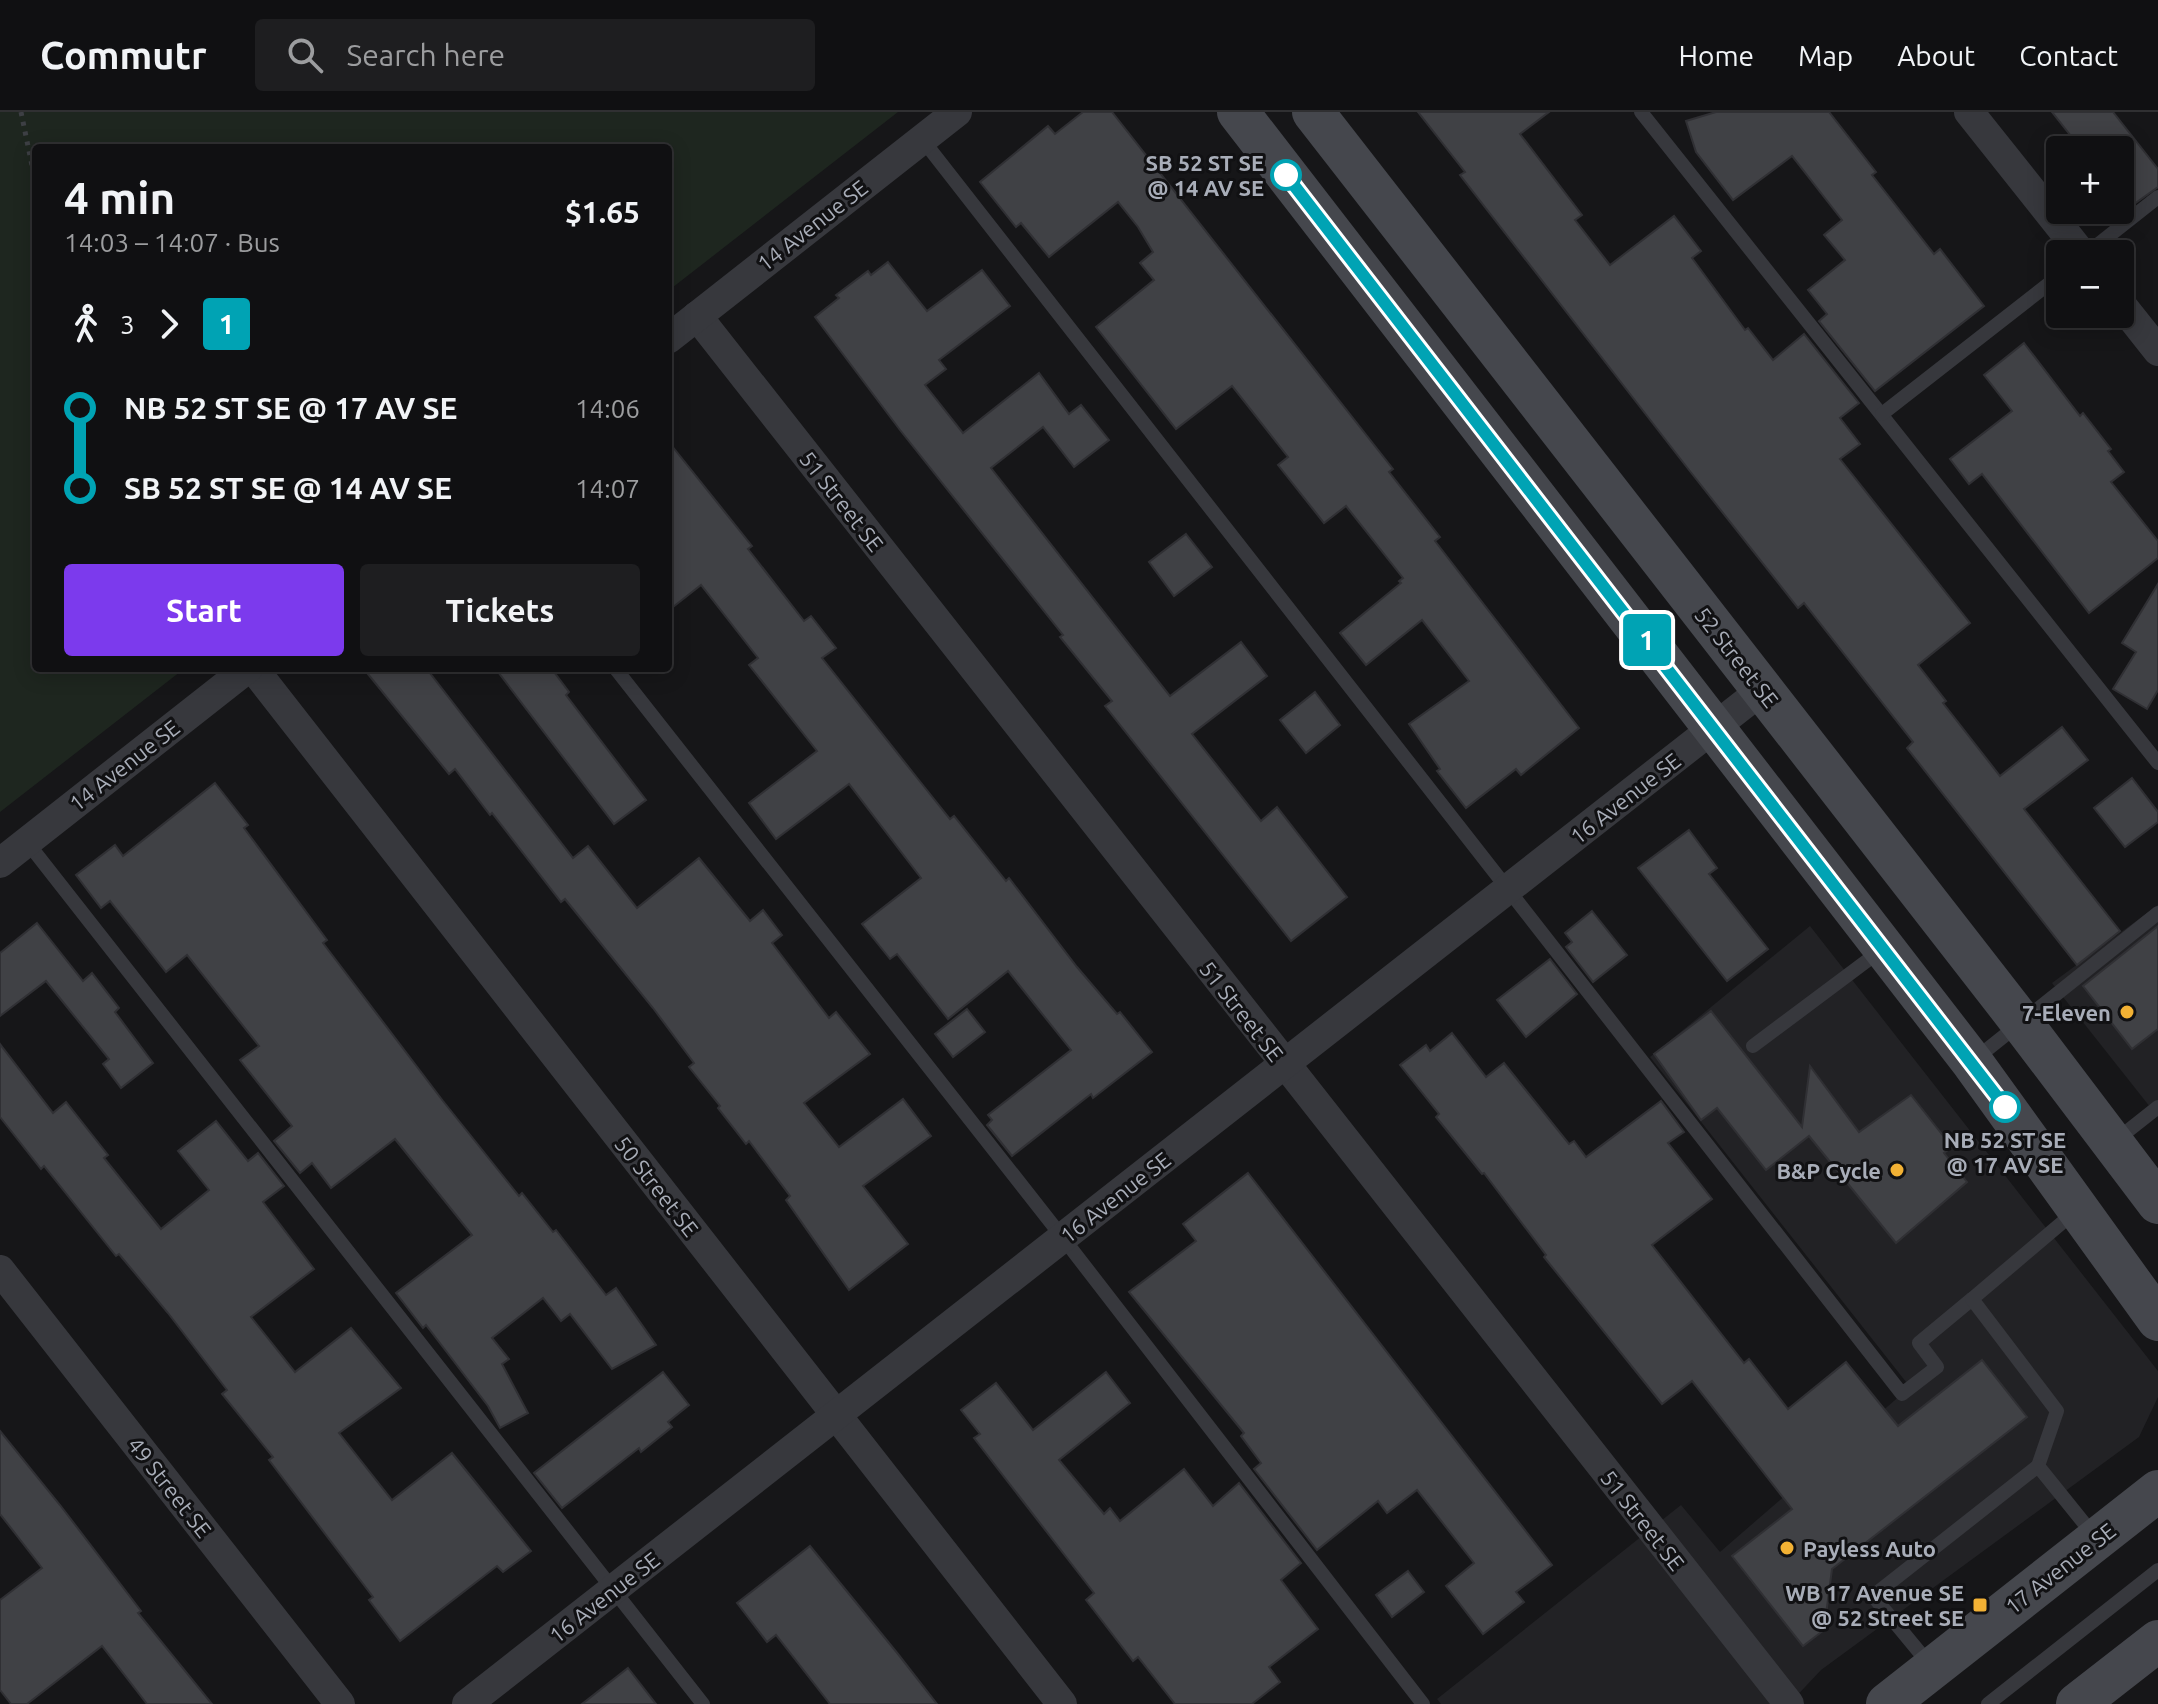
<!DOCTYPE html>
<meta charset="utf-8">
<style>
body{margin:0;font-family:Ubuntu,sans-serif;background:#1e1e20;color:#f1f3f6;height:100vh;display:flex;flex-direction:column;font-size:30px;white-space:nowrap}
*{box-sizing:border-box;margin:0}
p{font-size:26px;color:#9c9d9f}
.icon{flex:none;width:44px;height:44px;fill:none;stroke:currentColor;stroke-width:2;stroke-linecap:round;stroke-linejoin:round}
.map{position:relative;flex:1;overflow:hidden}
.side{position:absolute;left:32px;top:32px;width:640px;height:528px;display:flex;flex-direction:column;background:#101012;border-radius:8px;box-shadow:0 4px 20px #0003,0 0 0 2px #303032}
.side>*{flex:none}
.badge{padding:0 16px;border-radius:6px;font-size:28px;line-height:52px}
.buttons{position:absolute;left:2046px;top:24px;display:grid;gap:16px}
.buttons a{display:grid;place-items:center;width:88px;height:88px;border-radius:8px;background:#101012;box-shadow:0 4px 20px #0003,0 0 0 2px #303032;font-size:40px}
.map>.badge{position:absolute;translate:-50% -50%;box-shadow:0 0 0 4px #fff}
.legs{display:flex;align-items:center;gap:12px;height:88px;padding:0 32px;font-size:26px}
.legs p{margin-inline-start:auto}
.summary{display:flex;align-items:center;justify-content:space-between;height:136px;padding:0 32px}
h1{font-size:44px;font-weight:700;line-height:60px}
.primary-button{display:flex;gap:16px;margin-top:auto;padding:16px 32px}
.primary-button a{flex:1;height:92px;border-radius:8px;background:#7c3aed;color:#fff;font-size:32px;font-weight:700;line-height:92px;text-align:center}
.primary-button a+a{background:#1e1e20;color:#f1f3f6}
ul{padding:0 32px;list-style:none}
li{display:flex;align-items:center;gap:28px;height:80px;font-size:30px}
li i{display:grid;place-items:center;width:12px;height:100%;margin:0 10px;background:currentColor}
li i::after{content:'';width:20px;height:20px;margin:-10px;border:6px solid;border-radius:50%;background:#101012}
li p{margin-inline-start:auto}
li:first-child i{background:linear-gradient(#0000 50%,currentColor 0)}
li:last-child i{background:linear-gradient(currentColor 50%,#0000 0)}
header{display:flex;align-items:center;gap:48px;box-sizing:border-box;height:112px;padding:0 40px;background:#101012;border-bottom:2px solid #303032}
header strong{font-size:38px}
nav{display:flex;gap:44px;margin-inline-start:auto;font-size:28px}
.search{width:560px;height:72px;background:#1e1e20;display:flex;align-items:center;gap:20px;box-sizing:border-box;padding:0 28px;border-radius:8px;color:#9c9d9f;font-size:30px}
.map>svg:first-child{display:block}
.built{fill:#222225}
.green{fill:#1e261f}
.building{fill:#404145;stroke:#303034;stroke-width:2}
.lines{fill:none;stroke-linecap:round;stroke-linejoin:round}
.path{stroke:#3d3f44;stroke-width:5;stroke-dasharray:4 6;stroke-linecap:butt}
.lane{stroke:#37383d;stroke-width:14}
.street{stroke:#37383d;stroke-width:30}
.secondary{stroke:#45474d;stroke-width:42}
.line-1-casing{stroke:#fff;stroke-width:18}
.line-1{stroke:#00a3b4;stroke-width:12}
.stop-1-dot{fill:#fff;stroke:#00a3b4;stroke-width:4}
.poi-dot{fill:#f2b134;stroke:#111113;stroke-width:3}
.labels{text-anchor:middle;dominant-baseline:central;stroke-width:6;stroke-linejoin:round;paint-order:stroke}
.stop-label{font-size:22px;font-weight:bold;fill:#a8adb8;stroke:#111113;text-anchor:end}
.street-label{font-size:22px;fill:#a8adb8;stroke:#111113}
.poi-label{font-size:22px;font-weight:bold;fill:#a8adb8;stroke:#111113;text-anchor:end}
</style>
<header>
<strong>Commutr</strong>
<div class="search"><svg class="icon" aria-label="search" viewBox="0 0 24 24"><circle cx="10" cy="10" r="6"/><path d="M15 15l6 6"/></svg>Search here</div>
<nav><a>Home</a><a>Map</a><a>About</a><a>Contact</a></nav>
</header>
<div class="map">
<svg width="2158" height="1592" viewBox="0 0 2158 1592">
<rect width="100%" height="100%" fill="#161618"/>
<g class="built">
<polygon points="2158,793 2158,1005 2052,871"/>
<polygon points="1810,814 2158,1259 2158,1285 2139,1325 1821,1558 1789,1592 1441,1592 1437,1587 1681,1393 1720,1440 1910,1275 1650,945"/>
</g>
<polygon class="green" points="0,0 898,0 668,179 668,36 36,36 36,556 185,556 0,700"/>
<g class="building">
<polygon points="1083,0 1112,0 1393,357 1389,360 1440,425 1435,429 1579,616 1521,663 1516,657 1466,696 1437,659 1440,657 1409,612 1469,569 1422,508 1366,553 1340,521 1401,471 1399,469 1403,466 1346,394 1324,411 1278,353 1288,345 1232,274 1176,317 1096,215 1154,168 1140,151 1153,140 1138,115 1118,90 1049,145 1021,111 1016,115 980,70 1048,14 1055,22"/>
<polygon points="1418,0 1549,0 1520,22 1582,103 1575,108 1610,153 1674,104 1701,139 1692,146 1745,218 1748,216 1773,248 1804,222 1859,291 1840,306 1860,332 1840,347 1970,511 1918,553 1946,589 1943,591 2000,664 2062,615 2088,648 2024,697 2120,819 2077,853 1907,636 1913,630 1804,491 1798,496 1689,358 1460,63 1465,60"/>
<polygon points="1716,0 1829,0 1876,60 1872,63 1934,142 1940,137 1984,194 1875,279 1819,209 1827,202 1808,178 1845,148 1824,123 1842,108 1792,44 1733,88 1696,40 1686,9"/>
<polygon points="2052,0 2113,0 2158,57 2158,75 2120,102 2120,38 2082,38"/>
<polygon points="888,150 927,199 982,158 1010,194 939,248 946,257 925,273 963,321 1039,261 1069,302 1081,293 1109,328 1074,355 1043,315 991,356 1170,584 1241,530 1267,564 1192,622 1261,709 1277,695 1347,785 1291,829 1105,594 1112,589 1060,525 1063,523 900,318 815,205 839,186 836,183 868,159 871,163"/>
<polygon points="2024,231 2080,304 2083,301 2111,337 2108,339 2124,360 2111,370 2158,429 2158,446 2089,501 1982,362 1969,372 1950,347 2012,299 1984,263"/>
<polygon points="668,329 752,434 748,437 804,509 811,504 836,536 822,546 918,667 950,707 954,704 1006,769 1009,766 1077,855 1117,902 1120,900 1152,940 1093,986 1091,982 1012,1044 987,1013 992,1008 988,1003 1071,938 1008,859 948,907 897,842 890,847 862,812 921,766 849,672 776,727 749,691 817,639 749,553 758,546 701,473 668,499"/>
<polygon points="1186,422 1212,455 1174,484 1149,450"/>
<polygon points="2158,472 2158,578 2147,597 2113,577 2136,540 2122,531"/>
<polygon points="363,556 426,556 573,746 588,734 637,796 699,746 750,809 763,798 782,823 772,831 829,906 836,900 870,942 804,991 839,1035 903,987 931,1024 863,1074 908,1132 849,1178 786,1088 790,1084 749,1029 746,1032 718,996 720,994 689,955 694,951 653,896 565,787 561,790 492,701 490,703 455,657 449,662"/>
<polygon points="495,556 551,556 569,580 566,583 646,688 614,712"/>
<polygon points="1315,580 1340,613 1306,641 1280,608"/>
<polygon points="2132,666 2158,700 2158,710 2125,735 2094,696"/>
<polygon points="215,671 248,713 244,716 327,828 323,831 443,989 519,1084 522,1081 553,1120 556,1118 606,1183 616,1176 656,1233 612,1257 570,1202 561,1209 543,1186 492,1226 509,1247 502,1252 528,1301 500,1316 488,1294 426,1213 423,1216 396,1181 472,1123 395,1027 331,1076 312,1051 300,1061 274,1029 292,1014 240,948 259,934 187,843 166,860 110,789 101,796 76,763 115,733 123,744"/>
<polygon points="1689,718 1717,756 1709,762 1768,837 1727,869 1638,756"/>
<polygon points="1592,799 1627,843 1593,870 1566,835 1572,830 1565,821"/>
<polygon points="37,811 83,869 92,861 119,896 115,900 153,951 121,976 103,952 109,947 46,869 0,904 0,841"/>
<polygon points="2158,814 2158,917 2132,937 2083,874"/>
<polygon points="1550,847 1577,882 1526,925 1497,888"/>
<polygon points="967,897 985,920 953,945 935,922"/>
<polygon points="1711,899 1802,1015 1810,954 1859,1020 1911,983 1952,1035 1944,1041 1967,1070 1896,1131 1809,1024 1766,1058 1717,996 1701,1008 1654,942"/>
<polygon points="1452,921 1486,965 1504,951 1569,1032 1574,1029 1586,1045 1661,989 1684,1020 1668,1031 1712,1087 1652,1133 1744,1251 1749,1247 1788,1297 1846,1250 1898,1314 1982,1248 2027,1305 1832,1457 1824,1518 1803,1534 1732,1444 1792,1397 1692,1269 1662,1292 1544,1145 1546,1143 1484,1061 1482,1062 1436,1005 1439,1002 1400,953 1426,933 1430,939"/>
<polygon points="0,932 53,1001 66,990 108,1043 104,1046 161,1117 209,1078 178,1039 216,1009 248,1049 258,1041 284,1074 263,1090 314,1157 251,1205 295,1260 351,1216 401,1276 339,1321 392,1388 452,1341 531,1439 503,1460 497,1454 400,1529 369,1488 373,1485 269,1348 273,1345 222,1282 227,1278 168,1201 119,1142 116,1144 44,1054 41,1057 0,1005"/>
<polygon points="1248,1061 1552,1453 1516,1480 1524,1490 1483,1522 1446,1474 1474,1451 1417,1378 1387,1401 1378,1389 1317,1438 1254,1357 1261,1351 1241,1324 1244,1321 1129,1180 1196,1129 1183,1112"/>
<polygon points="663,1260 689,1293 668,1310 672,1315 641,1340 639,1336 562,1396 534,1361"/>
<polygon points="1106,1260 1130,1291 1059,1348 1104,1402 1110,1396 1120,1409 1184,1357 1213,1394 1239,1371 1301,1451 1281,1468 1318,1517 1269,1555 1280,1570 1252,1592 1175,1592 1138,1545 1133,1549 1086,1488 1094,1481 974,1326 980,1322 961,1298 996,1271 1033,1318"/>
<polygon points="0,1319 60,1393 141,1499 138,1501 212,1592 147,1592 102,1534 27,1592 11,1592 0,1578 0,1488 42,1456 0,1402"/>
<polygon points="810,1434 898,1542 937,1592 830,1592 776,1523 767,1530 737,1491"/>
<polygon points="1408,1459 1424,1480 1392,1505 1376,1483"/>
<polygon points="628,1556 656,1592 582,1592"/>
</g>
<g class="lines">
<polyline class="path" points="21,0 36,73"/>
<g class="lane">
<polyline points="1641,0 2158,651"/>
<polyline points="922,27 1902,1282 1937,1255 1919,1231 1972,1187"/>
<polyline points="2086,142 2158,85"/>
<polyline points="1882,302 2060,163"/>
<polyline points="615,556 1063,1126 1423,1592"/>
<polyline points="27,730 703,1592"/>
<polyline points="1753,934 1880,839"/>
<polyline points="1974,948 2158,801"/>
<polyline points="2115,1029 2158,995"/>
<polyline points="2038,1354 2057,1299 1972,1187 2077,1098"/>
<polyline points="1930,1553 1873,1484 2038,1354 2096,1426"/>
<polyline points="1988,1592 2158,1458"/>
</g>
<g class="street">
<polyline points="1969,0 2082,142"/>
<polyline points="2120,191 2158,239"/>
<polyline points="697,204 1789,1592"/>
<polyline points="668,227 957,0"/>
<polyline points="253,556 1062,1592"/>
<polyline points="0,751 248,556"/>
<polyline points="0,1158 340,1592"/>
<polyline points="467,1592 1762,578"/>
</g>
<g class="secondary">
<polyline points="1238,0 1972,950 2158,1208"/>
<polyline points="1313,0 2021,910 2158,1091"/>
<polyline points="1887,1592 2158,1379"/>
<polyline points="2077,1592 2158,1529"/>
</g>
</g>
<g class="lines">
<g class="line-1-casing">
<polyline id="line-1" points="1286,63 2005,995"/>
</g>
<use href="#line-1" class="line-1"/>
</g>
<g class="stop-1-dot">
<circle cx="1286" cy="63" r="14"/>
<circle cx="2005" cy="995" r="14"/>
</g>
<g class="poi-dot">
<circle cx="2127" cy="900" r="8"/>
<circle cx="1897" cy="1058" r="8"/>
<circle cx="1787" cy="1436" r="8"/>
<rect x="1972" y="1485" width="16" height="16" rx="4"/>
</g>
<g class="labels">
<g class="stop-label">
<text x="1264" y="50">SB 52 ST SE<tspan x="1264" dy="25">@ 14 AV SE</tspan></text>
<text x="2005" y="1027" text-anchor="middle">NB 52 ST SE<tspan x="2005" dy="25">@ 17 AV SE</tspan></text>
</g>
<g class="street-label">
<text transform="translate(812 113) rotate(-38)">14 Avenue SE</text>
<text transform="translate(842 389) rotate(52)">51 Street SE</text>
<text transform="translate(1737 545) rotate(52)">52 Street SE</text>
<text transform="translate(124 653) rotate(-38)">14 Avenue SE</text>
<text transform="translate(1625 686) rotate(-38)">16 Avenue SE</text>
<text transform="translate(1242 899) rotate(52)">51 Street SE</text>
<text transform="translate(657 1074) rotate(52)">50 Street SE</text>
<text transform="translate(1115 1085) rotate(-38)">16 Avenue SE</text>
<text transform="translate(170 1375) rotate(52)">49 Street SE</text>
<text transform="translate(1643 1408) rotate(52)">51 Street SE</text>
<text transform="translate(2060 1456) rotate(-38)">17 Avenue SE</text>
<text transform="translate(604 1485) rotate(-38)">16 Avenue SE</text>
</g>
<g class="poi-label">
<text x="2111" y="900">7-Eleven</text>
<text x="1881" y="1058">B&amp;P Cycle</text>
<text x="1803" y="1436" text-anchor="start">Payless Auto</text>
<text x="1964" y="1480">WB 17 Avenue SE<tspan x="1964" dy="25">@ 52 Street SE</tspan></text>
</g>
</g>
</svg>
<div class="buttons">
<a>+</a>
<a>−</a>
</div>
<b class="badge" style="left:1647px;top:528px;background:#00a3b4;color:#fff">1</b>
<section class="side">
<div class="summary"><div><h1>4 min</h1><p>14:03 – 14:07 · Bus</p></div><b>$1.65</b></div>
<div class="legs"><svg class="icon" aria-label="walk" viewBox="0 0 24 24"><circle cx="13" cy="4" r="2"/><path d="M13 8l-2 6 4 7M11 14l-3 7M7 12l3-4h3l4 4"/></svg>3<svg class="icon" aria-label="forward" viewBox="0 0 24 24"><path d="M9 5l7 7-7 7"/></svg><b class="badge" style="background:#00a3b4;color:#fff">1</b></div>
<ul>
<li><i style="color:#00a3b4"></i><b>NB 52 ST SE @ 17 AV SE</b><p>14:06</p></li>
<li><i style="color:#00a3b4"></i><b>SB 52 ST SE @ 14 AV SE</b><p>14:07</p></li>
</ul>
<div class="primary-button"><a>Start</a><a>Tickets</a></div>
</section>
</div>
